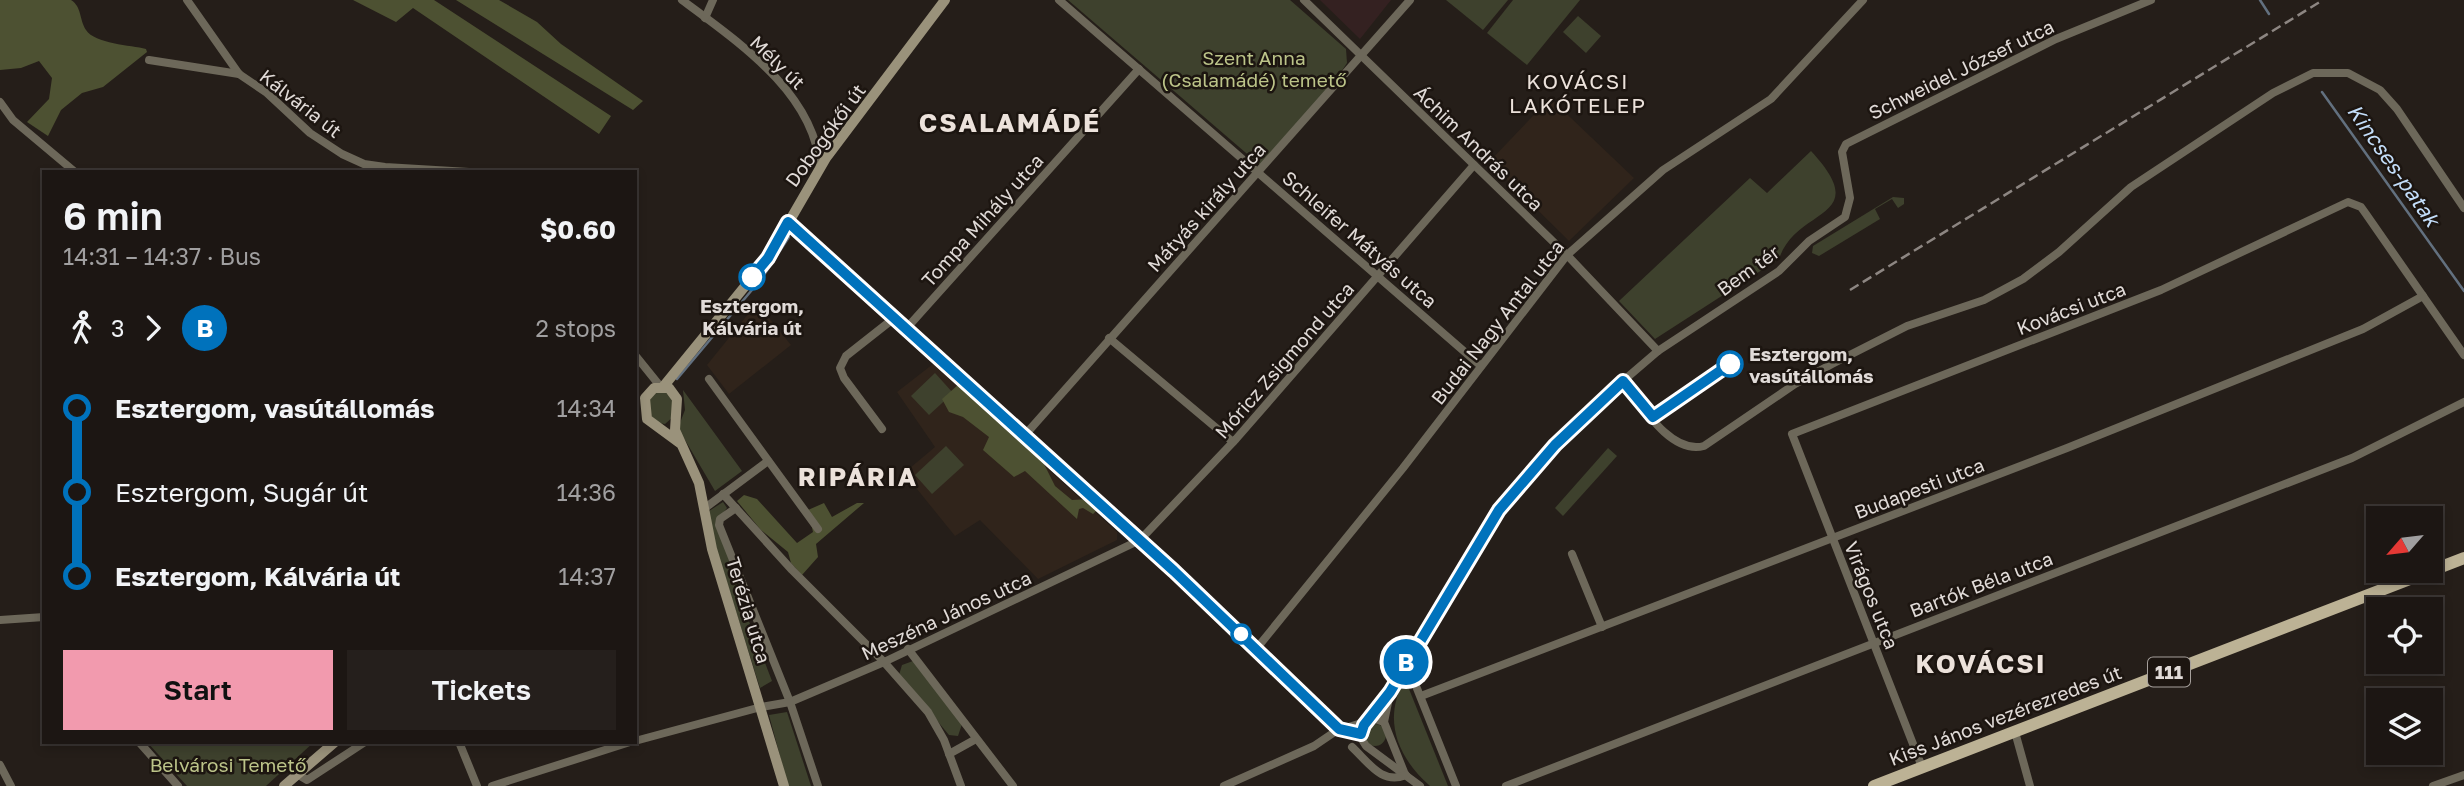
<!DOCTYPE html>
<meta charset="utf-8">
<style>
body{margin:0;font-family:"Golos Text",sans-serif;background:#251f1c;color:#f1f3f6;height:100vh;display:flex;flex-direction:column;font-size:26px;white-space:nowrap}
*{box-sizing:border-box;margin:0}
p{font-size:23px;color:#a09fa0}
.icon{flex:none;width:38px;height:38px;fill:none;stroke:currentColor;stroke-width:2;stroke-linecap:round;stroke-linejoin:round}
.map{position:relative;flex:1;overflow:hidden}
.details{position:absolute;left:42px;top:170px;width:595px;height:574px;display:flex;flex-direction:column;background:#1c1613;border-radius:0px;box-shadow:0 4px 10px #0003,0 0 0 2px #3a3533}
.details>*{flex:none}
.badge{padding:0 14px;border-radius:23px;font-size:24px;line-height:46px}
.needle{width:46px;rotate:242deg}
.fabs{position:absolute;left:2366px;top:506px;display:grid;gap:14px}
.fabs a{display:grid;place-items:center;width:77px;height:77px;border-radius:0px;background:#1c1613;box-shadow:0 4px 10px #0003,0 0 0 2px #3a3533;font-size:35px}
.map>.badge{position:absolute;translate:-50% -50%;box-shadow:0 0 0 4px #fff}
.legs{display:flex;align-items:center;gap:10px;height:77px;padding:0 21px;font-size:23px}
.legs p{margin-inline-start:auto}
.overview{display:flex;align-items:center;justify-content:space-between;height:119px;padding:0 21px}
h1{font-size:38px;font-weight:600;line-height:52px}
.cta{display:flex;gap:14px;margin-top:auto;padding:14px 21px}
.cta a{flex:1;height:80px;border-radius:0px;background:#f29aae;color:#111;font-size:28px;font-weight:600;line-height:80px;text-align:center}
.cta a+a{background:#251f1c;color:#f1f3f6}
ul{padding:0 21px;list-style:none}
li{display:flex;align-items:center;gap:24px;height:84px;font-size:26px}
li i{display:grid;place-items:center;width:10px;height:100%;margin:0 9px;background:currentColor}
li i::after{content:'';width:18px;height:18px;margin:-9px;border:5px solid;border-radius:50%;background:#1c1613}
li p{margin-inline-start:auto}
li:first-child i{background:linear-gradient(#0000 50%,currentColor 0)}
li:last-child i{background:linear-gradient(currentColor 50%,#0000 0)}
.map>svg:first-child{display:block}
.commercial{fill:#342121}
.built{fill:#30241b}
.green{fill:#3e412d}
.forest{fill:#4d5132}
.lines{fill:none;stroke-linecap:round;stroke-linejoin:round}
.stream{stroke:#62707f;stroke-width:2.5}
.street{stroke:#6d685a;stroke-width:8}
.secondary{stroke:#9a927b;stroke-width:10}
.primary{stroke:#bcb295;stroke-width:12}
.rail{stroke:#8d8682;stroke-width:2.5;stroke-dasharray:10 5;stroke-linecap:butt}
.line-1-casing{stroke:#fff;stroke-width:16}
.line-1{stroke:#0072bc;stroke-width:10}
.stop-1-dot{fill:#fff;stroke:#0072bc;stroke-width:3.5}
.labels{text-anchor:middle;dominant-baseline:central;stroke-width:5;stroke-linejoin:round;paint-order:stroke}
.shield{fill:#1c1510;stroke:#a6a09c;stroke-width:2}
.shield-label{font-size:18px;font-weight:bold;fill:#e1dbd8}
.park-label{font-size:19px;fill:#bcc489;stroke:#1c1510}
.street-label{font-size:19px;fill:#e1dbd8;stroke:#1c1510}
.stop-label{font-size:19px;font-weight:bold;fill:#e1dbd8;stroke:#1c1510}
.neighbourhood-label{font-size:21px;letter-spacing:2px;fill:#ece2db;stroke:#1c1510}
.water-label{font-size:21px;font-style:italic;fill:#c3ddf9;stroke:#1c1510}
.district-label{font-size:26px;font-weight:bold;letter-spacing:2px;fill:#ece2db;stroke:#1c1510}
</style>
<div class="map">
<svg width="2464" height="786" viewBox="0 0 2464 786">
<rect width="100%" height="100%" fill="#251e19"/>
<polygon class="commercial" points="1320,0 1391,0 1360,39"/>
<g class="built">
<polygon points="1550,98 1634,178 1569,241 1489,162"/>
<polygon points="757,303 791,345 729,394 707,365"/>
<polygon points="933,364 1117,532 1117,540 1038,579 980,520 955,536 904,473 935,447 897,392"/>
</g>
<g class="green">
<polygon points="1068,0 1290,0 1346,49 1347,63 1331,87 1260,165"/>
<polygon points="1446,0 1508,0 1483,30"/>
<polygon points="1513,0 1580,0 1527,65 1487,33"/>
<polygon points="1578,16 1601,36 1586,53 1563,32"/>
<path d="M1811,151C1875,220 1796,206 1779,259L1655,339L1619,301L1750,178L1767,193Z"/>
<polygon points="1893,197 1904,198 1904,204 1898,208 1892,199 1875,209 1880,219 1819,256 1812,253 1813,246"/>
<polygon points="935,373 953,393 929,415 911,396"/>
<polygon points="656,390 671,394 674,416 665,424 652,422 648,397"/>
<polygon points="683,390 742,471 715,491 678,428 685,410"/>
<polygon points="946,446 964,465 932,494 915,475"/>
<polygon points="1608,448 1617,456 1563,516 1555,508"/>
<polygon points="723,502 727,508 719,518 743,597 740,598 772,681 760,688 714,542 709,511"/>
<polygon points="913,661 962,724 958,736 949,735 899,675 902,665"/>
<path d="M1405,679L1448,786H1430C1397,757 1382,719 1405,679Z"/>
<polygon points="787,712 811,786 788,786 769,715"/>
<circle cx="1375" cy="735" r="11"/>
<polygon points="147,742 314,742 266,786 187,786"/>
</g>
<g class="forest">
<path d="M0,0H71C82,7 79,19 86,30C95,44 131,45 146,49L147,52L103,87L82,93L61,110L48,136L27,122L49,99L52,78L39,61L21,68L0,70Z"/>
<polygon points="353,0 434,0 611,116 599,134 413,8 396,22"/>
<polygon points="456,0 499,0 537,22 561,44 643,101 633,110"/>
<polygon points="959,384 1042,460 1055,486 1072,500 1088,499 1098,509 1093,514 1083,508 1079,509 1077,519 1025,471 1014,477 983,450 989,437 963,417 949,412 942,399"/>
<polygon points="744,495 757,499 797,543 813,532 808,510 824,503 832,517 857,503 864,503 816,544 818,557 802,575 791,563 788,552 761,530 737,501"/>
</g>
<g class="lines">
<g class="stream">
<polyline points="2260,0 2269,14"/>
<polyline points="2322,92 2464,291"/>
<polyline points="677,379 762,278 789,237"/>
</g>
<g class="street">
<polyline points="187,0 239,74 267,93 310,133 342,154 364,164 385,167 469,172"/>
<path d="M682,0C738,42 815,93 820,168"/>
<polyline points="1059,0 1481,366"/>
<polyline points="1304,0 1567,255 1658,351"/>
<polyline points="705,18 713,0"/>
<polyline points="149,60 239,74"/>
<polyline points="0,102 13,120 75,172"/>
<polyline points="788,222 1191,587 1339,729 1361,734"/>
<polyline points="905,330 1139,69"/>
<polyline points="1109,338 1233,442"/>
<polyline points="635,355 660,386"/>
<polyline points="709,379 818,529"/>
<path d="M1623,381C1641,404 1670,455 1704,446L1795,384L1832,364L1907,326L1984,300L2023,279L2059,252L2131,187L2273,93L2313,73H2348L2380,90L2397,109L2464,208"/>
<polyline points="882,429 844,378 840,368 846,356 893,319"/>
<polyline points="1025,435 1410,0"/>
<polyline points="723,494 792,570 884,662 928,712 944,740 961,786"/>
<polyline points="705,508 768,461"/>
<polyline points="736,508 720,519 719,525 790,702 818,786"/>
<polyline points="1572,554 1602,627"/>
<polyline points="0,620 44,617"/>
<polyline points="1257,648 1403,468 1567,255 1663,170 1771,99 1863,0"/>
<polyline points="908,649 1013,786"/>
<polyline points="1406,661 1456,786"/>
<polyline points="1421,696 2067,448 2363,329 2423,296"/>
<polyline points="1371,720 1481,537 1530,471 1602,399 1658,351 1779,271 1809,241 1845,217 1850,198 1842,152 1846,144 2056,39 2151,0"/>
<polyline points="1384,722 1389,698"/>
<polyline points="1345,728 1375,719 1384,722 1404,772"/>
<polyline points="1361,730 1361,738 1366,746 1420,786"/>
<polyline points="2015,732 2030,786"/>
<polyline points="635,741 761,707 790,702 884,662 1140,540 1236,439 1474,165"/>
<polyline points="139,742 178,786"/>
<polyline points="459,742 477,786"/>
<path d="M1352,747C1369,763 1382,785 1406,775"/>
<polyline points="949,754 976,739"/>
<polyline points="0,765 11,786"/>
<polyline points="1922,767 1792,434 2161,290 2348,202 2361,207 2366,214 2464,355"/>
<polyline points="297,774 307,780 365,742"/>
<polyline points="492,786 630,742"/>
<polyline points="1224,786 1314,746 1339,729"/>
<polyline points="1506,786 2352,458 2464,402"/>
<polyline points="2433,786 2464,775"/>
</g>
<g class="secondary">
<polyline points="663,387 768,258 826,158 945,0"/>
<polyline points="681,444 647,419 645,398 654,388 669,388 677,399 675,430 699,483 712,549 784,786"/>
<polyline points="284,786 335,742"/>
</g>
<polyline class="primary" points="1874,786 2464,558"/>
<polyline class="rail" points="1850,290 2323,0"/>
</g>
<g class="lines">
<g class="line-1-casing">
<polyline id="line-1" points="752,277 768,258 788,222 1174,571 1339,729 1361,734 1364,725 1390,692 1499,510 1555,445 1623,381 1653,417 1730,364"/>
</g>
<use href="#line-1" class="line-1"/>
</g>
<g class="stop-1-dot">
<circle cx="752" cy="277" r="12"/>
<circle cx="1730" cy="364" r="12"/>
<circle cx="1241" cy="634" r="9"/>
</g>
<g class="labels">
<rect class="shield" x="2148" y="657.5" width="42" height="29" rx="5"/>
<g class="shield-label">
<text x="2169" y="672">111</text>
</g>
<g class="park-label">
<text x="1254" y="57">Szent Anna<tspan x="1254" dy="22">(Csalamádé) temető</tspan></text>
<text x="228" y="764">Belvárosi Temető</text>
</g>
<g class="street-label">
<text transform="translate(778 62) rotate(44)">Mély út</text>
<text transform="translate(1961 69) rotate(-26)">Schweidel József utca</text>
<text transform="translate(301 103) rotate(38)">Kálvária út</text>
<text transform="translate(825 135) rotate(-54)">Dobogókői út</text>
<text transform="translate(1479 148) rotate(44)">Áchim András utca</text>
<text transform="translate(1206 207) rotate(-48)">Mátyás király utca</text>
<text transform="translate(982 220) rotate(-48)">Tompa Mihály utca</text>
<text transform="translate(1360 239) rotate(41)">Schleifer Mátyás utca</text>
<text transform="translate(1748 270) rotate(-36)">Bem tér</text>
<text transform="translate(2071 308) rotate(-21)">Kovácsi utca</text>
<text transform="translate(1497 322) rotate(-52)">Budai Nagy Antal utca</text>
<text transform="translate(1284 360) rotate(-49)">Móricz Zsigmond utca</text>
<text transform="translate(1919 488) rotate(-21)">Budapesti utca</text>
<text transform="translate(1981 584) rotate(-21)">Bartók Béla utca</text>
<text transform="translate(1872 595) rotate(68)">Virágos utca</text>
<text transform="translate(749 610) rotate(73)">Terézia utca</text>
<text transform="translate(946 615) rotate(-25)">Meszéna János utca</text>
<text transform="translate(2005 715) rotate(-21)">Kiss János vezérezredes út</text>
</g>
<g class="stop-label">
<text x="752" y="305">Esztergom,<tspan x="752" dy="22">Kálvária út</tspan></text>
<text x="1749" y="353" text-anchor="start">Esztergom,<tspan x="1749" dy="22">vasútállomás</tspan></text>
</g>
<g class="neighbourhood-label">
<text x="1578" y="81">KOVÁCSI<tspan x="1578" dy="24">LAKÓTELEP</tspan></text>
</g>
<g class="water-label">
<text transform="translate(2394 165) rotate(55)">Kincses-patak</text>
</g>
<g class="district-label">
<text x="1010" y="122">CSALAMÁDÉ</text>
<text x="858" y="476">RIPÁRIA</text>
<text x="1981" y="663">KOVÁCSI</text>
</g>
</g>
</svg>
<div class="fabs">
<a><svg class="needle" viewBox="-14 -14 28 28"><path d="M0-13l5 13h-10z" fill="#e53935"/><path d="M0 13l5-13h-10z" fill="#a09fa0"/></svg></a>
<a><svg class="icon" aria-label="locate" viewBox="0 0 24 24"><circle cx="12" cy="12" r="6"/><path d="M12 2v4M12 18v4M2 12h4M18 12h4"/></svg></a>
<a><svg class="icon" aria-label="layers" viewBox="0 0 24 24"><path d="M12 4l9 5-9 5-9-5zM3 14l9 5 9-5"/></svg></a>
</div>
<b class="badge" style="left:1406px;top:662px;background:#0072bc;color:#fff">B</b>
<section class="details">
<div class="overview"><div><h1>6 min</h1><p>14:31 – 14:37 · Bus</p></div><b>$0.60</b></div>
<div class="legs"><svg class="icon" aria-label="walk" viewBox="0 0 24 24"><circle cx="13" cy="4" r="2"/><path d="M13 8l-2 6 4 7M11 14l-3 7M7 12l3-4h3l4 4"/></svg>3<svg class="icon" aria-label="forward" viewBox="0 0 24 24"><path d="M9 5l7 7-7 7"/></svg><b class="badge" style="background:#0072bc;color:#fff">B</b><p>2 stops</p></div>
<ul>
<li><i style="color:#0072bc"></i><b>Esztergom, vasútállomás</b><p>14:34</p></li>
<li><i style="color:#0072bc"></i><span>Esztergom, Sugár út</span><p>14:36</p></li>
<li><i style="color:#0072bc"></i><b>Esztergom, Kálvária út</b><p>14:37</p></li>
</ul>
<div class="cta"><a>Start</a><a>Tickets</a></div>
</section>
</div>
